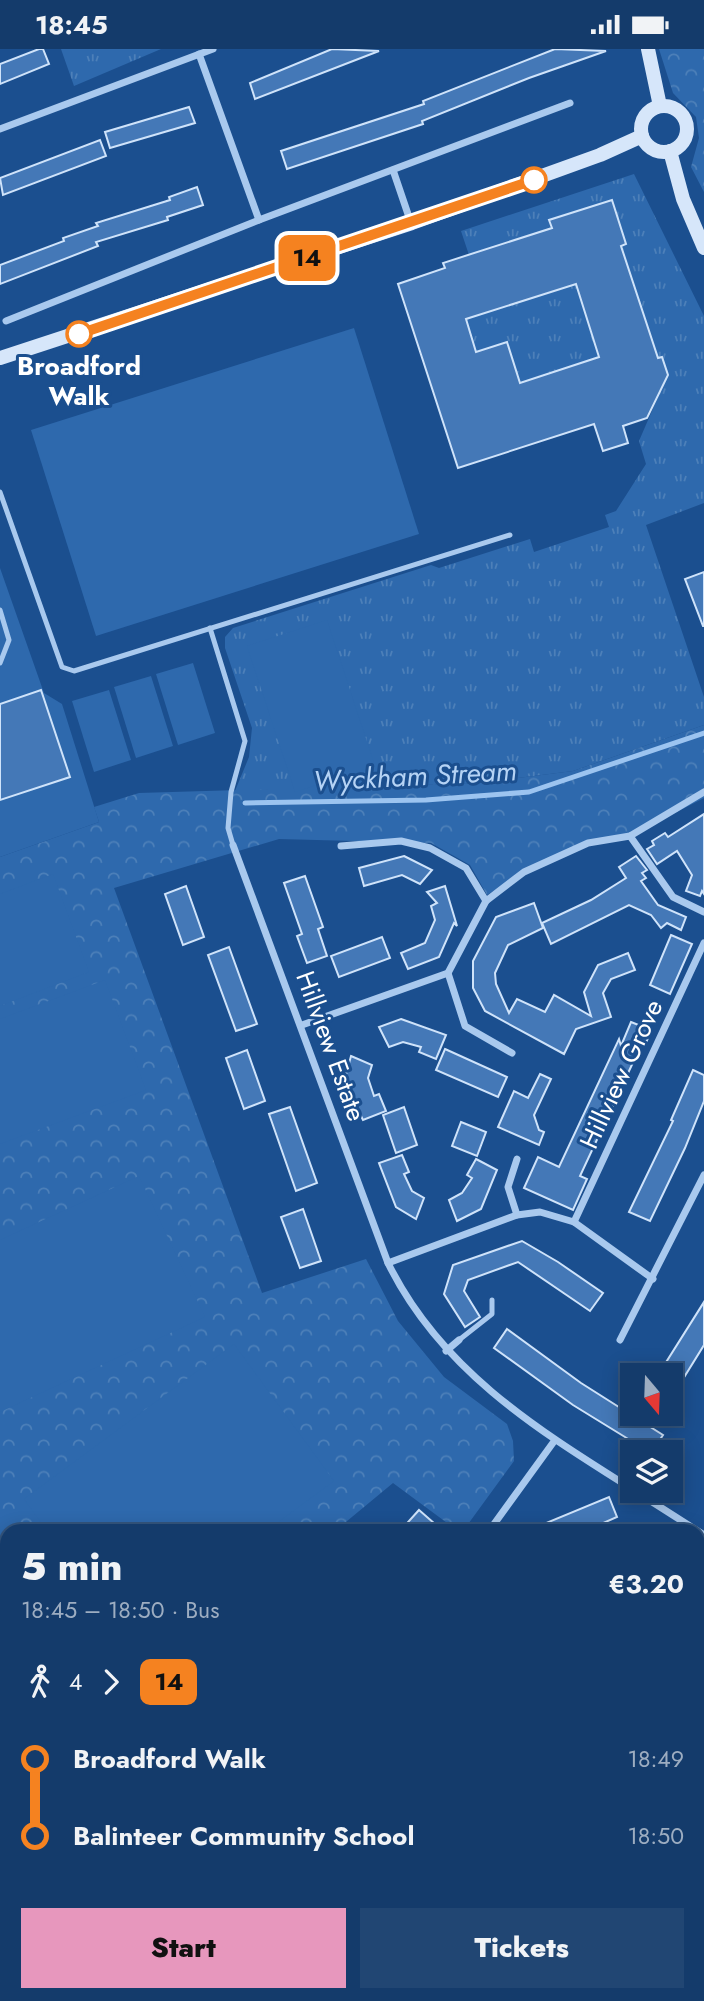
<!DOCTYPE html>
<meta charset="utf-8">
<style>
body{margin:0;font-family:Jost,sans-serif;background:#214673;color:#f1f3f6;height:100vh;display:flex;flex-direction:column;font-size:26px;white-space:nowrap}
*{box-sizing:border-box;margin:0}
p{font-size:23px;color:#9dadc1}
.icon{flex:none;width:38px;height:38px;fill:none;stroke:currentColor;stroke-width:2;stroke-linecap:round;stroke-linejoin:round}
.map{position:relative;flex:1;overflow:hidden}
.details{position:absolute;left:0px;top:1475px;width:705px;height:478px;display:flex;flex-direction:column;background:#143b6b;border-radius:21px 21px 0 0;box-shadow:0 4px 18px #0003,0 0 0 2px #33557e}
.details>*{flex:none}
.badge{padding:0 14px;border-radius:10px;font-size:24px;line-height:46px}
.needle{width:46px;rotate:161deg}
.controls{position:absolute;left:620px;top:1314px;display:grid;gap:14px}
.controls a{display:grid;place-items:center;width:63px;height:63px;border-radius:0px;background:#143b6b;box-shadow:0 4px 18px #0003,0 0 0 2px #33557e;font-size:35px}
.map>.badge{position:absolute;translate:-50% -50%;box-shadow:0 0 0 4px #fff}
.legs{display:flex;align-items:center;gap:10px;height:77px;padding:0 21px;font-size:23px}
.legs p{margin-inline-start:auto}
.summary{display:flex;align-items:center;justify-content:space-between;height:119px;padding:0 21px}
h1{font-size:38px;font-weight:800;line-height:52px}
.button{display:flex;gap:14px;margin-top:auto;padding:14px 21px}
.button a{flex:1;height:80px;border-radius:0px;background:#e797bd;color:#111;font-size:28px;font-weight:800;line-height:80px;text-align:center}
.button a+a{background:#214673;color:#f1f3f6}
ul{padding:0 21px;list-style:none}
li{display:flex;align-items:center;gap:24px;height:77px;font-size:26px}
li i{display:grid;place-items:center;width:10px;height:100%;margin:0 9px;background:currentColor}
li i::after{content:'';width:18px;height:18px;margin:-9px;border:5px solid;border-radius:50%;background:#143b6b}
li p{margin-inline-start:auto}
li:first-child i{background:linear-gradient(#0000 50%,currentColor 0)}
li:last-child i{background:linear-gradient(currentColor 50%,#0000 0)}
.status{display:flex;justify-content:space-between;align-items:center;height:49px;padding:0 35px;background:#143b6b;direction:ltr}
.status svg{height:19px;fill:currentColor}
.map>svg:first-child{display:block}
.grass{fill:url(#grass-tufts)}
.forest{fill:url(#forest-crowns)}
.pitch{fill:#2e69ad}
.lines{fill:none;stroke-linecap:round;stroke-linejoin:round}
.stream{stroke:#9cc4f0;stroke-width:5}
.building{fill:#4478b7;stroke:#cfe3fa;stroke-width:2;fill-rule:evenodd}
.lane{stroke:#a9c9ee;stroke-width:5}
.street{stroke:#a9c9ee;stroke-width:7}
.secondary{stroke:#d6e6fa;stroke-width:14}
.line-1-casing{stroke:#fff;stroke-width:16}
.line-1{stroke:#f58220;stroke-width:10}
.stop-1-dot{fill:#fff;stroke:#f58220;stroke-width:3.5}
.labels{text-anchor:middle;dominant-baseline:central;stroke-width:6;stroke-linejoin:round;paint-order:stroke}
.stop-label{font-size:26px;font-weight:bold;fill:#fff;stroke:#1b4f8f}
.street-label{font-size:26px;fill:#fff;stroke:#1b4f8f}
.water-label{font-size:28px;font-style:italic;fill:#b5d3f5;stroke:#1b4f8f}
</style>
<div class="status"><b>18:45</b><svg viewBox="0 0 49 12"><path d="M0 12V9h3v3zM5 12V6h3v6zM10 12V3h3v9zM15 12V0h3v12zM26 1h20v11H26zM47 4h2v5h-2z"/></svg></div>
<div class="map">
<svg width="704" height="1952" viewBox="0 0 704 1952">
<defs>
<pattern id="grass-tufts" width="24" height="20" patternUnits="userSpaceOnUse" patternTransform="scale(1.75)"><rect width="24" height="20" fill="#2e69ad"/><path d="M3 7l-1-3M5 7V3M7 7l1-3M15 17l-1-3M17 17v-4M19 17l1-3" fill="none" stroke="#4d80b9"/></pattern>
<pattern id="forest-crowns" width="20" height="18" patternUnits="userSpaceOnUse" patternTransform="scale(1.75)"><rect width="20" height="18" fill="#2e69ad"/><path d="M2 6a3 3 0 1 1 6 0M12 15a3 3 0 1 1 6 0" fill="none" stroke="#4d80b9"/></pattern>
</defs>
<rect width="100%" height="100%" fill="#1b4f8f"/>
<g class="grass">
<polygon points="61,0 161,0 74,37"/>
<polygon points="634,125 704,267 704,454 646,476 704,648 704,676 573,722 477,734 235,742 249,708 252,679 225,599 225,588 233,579 431,516 439,519 530,490 534,503 609,478 605,466 616,462 646,415 639,392 664,334 662,308 658,309 621,197 626,194 612,151 550,171 552,179 469,206 461,182"/>
<polygon points="576,235 599,308 520,334 507,294 476,303 466,270"/>
<polygon points="698,1815 704,1819 704,1874 698,1877"/>
<polygon points="412,1946 544,1946 530,1952 415,1952"/>
<polygon points="599,1946 652,1946 654,1952 585,1952"/>
</g>
<g class="forest">
<polygon points="659,0 704,0 704,143 691,118 699,89 696,68 673,44"/>
<polygon points="704,676 704,749 630,787 585,795 524,823 487,846 470,816 431,794 279,790 114,839 262,1244 366,1210 398,1272 444,1328 507,1375 513,1392 514,1412 463,1482 458,1482 393,1434 335,1482 7,1482 7,1696 0,1700 0,808 99,773 94,758 139,744 477,734 573,722"/>
<polygon points="0,1737 7,1755 7,1788 0,1791"/>
</g>
<g class="pitch">
<polygon points="354,279 419,485 96,587 31,381"/>
<polygon points="0,519 44,644 62,655 99,773 0,808"/>
<polygon points="327,571 375,717 295,743 247,597"/>
<polygon points="193,614 215,684 178,696 156,625"/>
<polygon points="151,627 173,697 136,709 114,638"/>
<polygon points="109,641 131,711 94,723 72,652"/>
<polygon points="53,825 89,923 0,957 0,845"/>
<polygon points="105,931 146,1041 0,1095 0,970"/>
<polygon points="139,1127 205,1268 0,1363 0,1191"/>
<polygon points="234,1295 334,1432 266,1482 47,1482 24,1450"/>
<polygon points="0,1480 7,1489 7,1657 4,1659 0,1654"/>
</g>
<g class="lines">
<polyline class="stream" points="245,754 426,751 529,743 704,684"/>
</g>
<g class="building">
<polygon points="39,0 43,0 49,15 0,35 0,15"/>
<polygon points="332,0 379,2 255,50 250,34"/>
<polygon points="555,0 606,2 529,29 422,72 423,75 287,120 281,102 424,55 423,52"/>
<polygon points="189,58 195,74 110,99 105,83"/>
<polygon points="100,91 106,107 3,146 0,129"/>
<polygon points="197,138 203,156 167,168 168,171 96,193 98,197 0,235 0,216 64,192 63,189 98,177 96,174 170,151 169,148"/>
<path d="M612,151L626,195L621,197L658,309L662,308L668,326L647,369L623,377L628,394L603,402L594,375L458,419L398,235L445,219L443,214L552,179L549,171ZM576,235L599,308L520,334L507,293L476,303L466,270Z"/>
<polygon points="704,523 704,577 703,577 685,530"/>
<polygon points="41,641 70,728 0,751 0,655"/>
<polygon points="704,765 704,845 702,842 700,847 686,842 692,826 677,802 657,815 647,800 654,796 652,792 665,784 668,788"/>
<polygon points="404,807 432,821 420,835 402,826 364,837 359,819"/>
<polygon points="636,807 647,821 642,824 646,829 641,832 658,856 686,868 681,881 667,874 661,879 651,866 629,856 551,895 542,874 591,851 626,829 619,818"/>
<polygon points="305,827 323,878 318,880 327,907 307,914 297,887 302,885 284,834"/>
<polygon points="186,837 204,888 183,896 165,845"/>
<polygon points="445,837 457,877 454,874 439,908 408,920 401,904 425,894 435,871 431,857 437,854 427,843"/>
<polygon points="534,854 543,879 508,896 495,924 496,935 509,964 517,950 545,963 554,946 591,967 584,943 598,916 628,904 635,921 611,930 603,944 611,968 576,980 564,1005 485,962 473,939 473,912 496,868"/>
<polygon points="671,886 692,895 670,945 650,936"/>
<polygon points="382,888 390,909 339,928 331,907"/>
<polygon points="229,898 257,975 236,982 208,906"/>
<polygon points="401,970 446,986 436,1010 419,1003 421,998 403,993 389,998 379,978"/>
<polygon points="631,973 651,981 646,994 643,992 580,1127 587,1130 573,1161 524,1139 538,1108 559,1118 619,990 621,997"/>
<polygon points="445,1000 507,1028 498,1048 436,1021"/>
<polygon points="247,1001 265,1052 244,1060 226,1009"/>
<polygon points="351,1007 372,1016 368,1029 374,1047 379,1045 386,1062 363,1071 344,1033"/>
<polygon points="693,1021 704,1026 704,1052 685,1099 650,1172 629,1163 673,1072 671,1071"/>
<polygon points="540,1025 551,1030 534,1066 539,1081 544,1083 539,1096 498,1078 514,1042 528,1049"/>
<polygon points="290,1058 317,1134 296,1142 269,1065"/>
<polygon points="404,1058 417,1096 396,1104 383,1066"/>
<polygon points="461,1073 486,1083 477,1107 452,1097"/>
<polygon points="402,1106 409,1123 404,1125 412,1142 424,1149 416,1170 396,1158 379,1114"/>
<polygon points="476,1110 497,1121 481,1160 457,1172 449,1151 462,1144 472,1129 467,1126"/>
<polygon points="303,1160 321,1212 300,1219 281,1168"/>
<polygon points="522,1192 558,1213 603,1244 590,1262 518,1213 468,1231 464,1242 480,1268 465,1278 444,1245 453,1216"/>
<polygon points="704,1253 704,1296 670,1351 670,1326 658,1326"/>
<polygon points="507,1280 581,1334 663,1386 651,1404 573,1356 494,1299"/>
<polygon points="609,1448 617,1468 585,1482 527,1482"/>
<polygon points="419,1461 443,1482 400,1482"/>
</g>
<g class="lines">
<g class="lane">
<polyline points="0,443 62,618 74,622 510,486"/>
<polyline points="0,561 9,591 0,614"/>
<polyline points="210,579 245,692 231,743 228,779 233,796"/>
<polyline points="459,1291 492,1265 492,1251"/>
</g>
<g class="street">
<polyline points="199,5 259,171"/>
<polyline points="0,80 213,0"/>
<polyline points="393,121 411,174"/>
<polyline points="6,272 259,171 570,54"/>
<polyline points="630,787 673,848 704,863"/>
<path d="M233,796L388,1214C440,1320 535,1379 632,1440"/>
<polyline points="341,797 401,792 430,799 466,819 486,852"/>
<polyline points="448,924 465,977 512,1004"/>
<polyline points="302,976 448,924 486,852 524,823 588,794 630,787 704,743"/>
<polyline points="517,1166 508,1138 517,1110"/>
<polyline points="574,1173 704,894"/>
<polyline points="388,1214 517,1166 540,1163 574,1173 653,1230"/>
<polyline points="620,1291 704,1126"/>
<polyline points="446,1302 459,1291"/>
<polyline points="635,1442 704,1486"/>
<polyline points="489,1482 555,1391"/>
<polyline points="698,1640 704,1632"/>
<polyline points="698,1806 704,1808"/>
<polyline points="4,1813 7,1822"/>
<polyline points="698,1886 704,1883"/>
<polyline points="402,1946 403,1952"/>
<polyline points="605,1946 608,1952"/>
<polyline points="49,1952 49,1946"/>
<polyline points="548,1952 562,1946"/>
</g>
<g class="secondary">
<polyline points="648,0 660,57"/>
<circle cx="664" cy="80" r="23"/>
<polyline points="670,102 683,150 704,199"/>
<polyline points="0,309 412,174 600,106 642,87"/>
</g>
</g>
<g class="lines">
<g class="line-1-casing">
<polyline id="line-1" points="79,285 534,131"/>
</g>
<use href="#line-1" class="line-1"/>
</g>
<g class="stop-1-dot">
<circle cx="534" cy="131" r="12"/>
<circle cx="79" cy="285" r="12"/>
</g>
<g class="labels">
<g class="stop-label">
<text x="79" y="317">Broadford<tspan x="79" dy="30">Walk</tspan></text>
</g>
<g class="street-label">
<text transform="translate(331 997) rotate(70)">Hillview Estate</text>
<text transform="translate(621 1025) rotate(-65)">Hillview Grove</text>
</g>
<g class="water-label">
<text transform="translate(415 727) rotate(-3)">Wyckham Stream</text>
</g>
</g>
</svg>
<div class="controls">
<a><svg class="needle" viewBox="-14 -14 28 28"><path d="M0-13l5 13h-10z" fill="#e53935"/><path d="M0 13l5-13h-10z" fill="#9dadc1"/></svg></a>
<a><svg class="icon" aria-label="layers" viewBox="0 0 24 24"><path d="M12 4l9 5-9 5-9-5zM3 14l9 5 9-5"/></svg></a>
</div>
<b class="badge" style="left:307px;top:209px;background:#f58220;color:#111">14</b>
<section class="details">
<div class="summary"><div><h1>5 min</h1><p>18:45 – 18:50 · Bus</p></div><b>€3.20</b></div>
<div class="legs"><svg class="icon" aria-label="walk" viewBox="0 0 24 24"><circle cx="13" cy="4" r="2"/><path d="M13 8l-2 6 4 7M11 14l-3 7M7 12l3-4h3l4 4"/></svg>4<svg class="icon" aria-label="forward" viewBox="0 0 24 24"><path d="M9 5l7 7-7 7"/></svg><b class="badge" style="background:#f58220;color:#111">14</b></div>
<ul>
<li><i style="color:#f58220"></i><b>Broadford Walk</b><p>18:49</p></li>
<li><i style="color:#f58220"></i><b>Balinteer Community School</b><p>18:50</p></li>
</ul>
<div class="button"><a>Start</a><a>Tickets</a></div>
</section>
</div>
